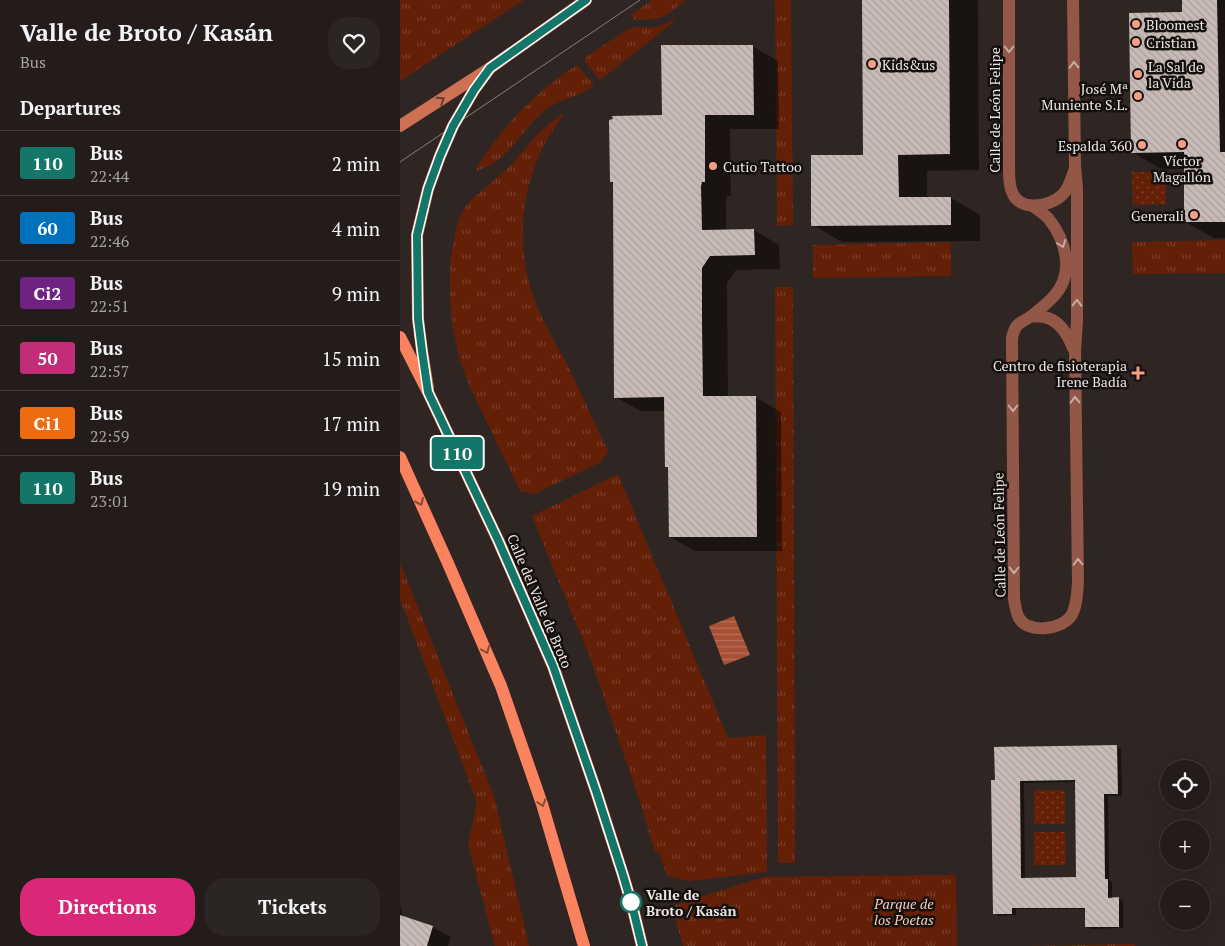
<!DOCTYPE html>
<meta charset="utf-8">
<style>
body{margin:0;font-family:"PT Serif",serif;background:#2b2523;color:#f1f3f6;height:100vh;display:flex;flex-direction:column;font-size:19px;white-space:nowrap}
*{box-sizing:border-box;margin:0}
p{font-size:16px;color:#a3a1a2}
.icon{flex:none;width:28px;height:28px;fill:none;stroke:currentColor;stroke-width:2;stroke-linecap:round;stroke-linejoin:round}
.map{position:relative;flex:1;overflow:hidden}
.drawer{display:flex;flex-direction:column;background:#231c1a;width:400px}
.drawer>*{flex:none}
.badge{padding:0 10px;border-radius:4px;font-size:18px;line-height:32px}
.fabs{position:absolute;left:760px;top:760px;display:grid;gap:10px}
.fabs a{display:grid;place-items:center;width:50px;height:50px;border-radius:50%;background:#231c1a;box-shadow:0 5px 20px #0002,0 0 0 1px #403a39;font-size:25px}
.map>.badge{position:absolute;translate:-50% -50%;box-shadow:0 0 0 2px #fff}
h2{padding:0 20px;font-size:19px;line-height:45px}
.round{display:grid;place-items:center;flex:none;width:52px;height:52px;border-radius:20px;background:#2b2523}
.head{display:flex;align-items:center;justify-content:space-between;height:85px;padding:0 20px}
h1{font-size:24px;font-weight:800;line-height:38px}
.primary-button{display:flex;gap:10px;margin-top:auto;padding:10px 20px}
.primary-button a{flex:1;height:58px;border-radius:20px;background:#db2777;color:#fff;font-size:20px;font-weight:800;line-height:58px;text-align:center}
.primary-button a+a{background:#2b2523;color:#f1f3f6}
ul{padding:0;list-style:none}
li{display:flex;align-items:center;gap:15px;height:65px;padding:0 20px;border-top:1px solid #403a39}
li div{flex:1}
li b{display:block;font-size:19px}
li em{font-style:normal}
li .badge{min-width:55px;font-weight:700;text-align:center}
main{display:flex;flex:1;min-height:0}
.map>svg:first-child{display:block}
.grass{fill:url(#grass-tufts)}
.garden{fill:url(#garden-dots)}
.water{fill:url(#water-rules)}
.shadow{fill:#0007;fill-rule:evenodd}
.building{fill:url(#building-back-hatch);fill-rule:evenodd}
.lines{fill:none;stroke-linecap:round;stroke-linejoin:round}
.minor{stroke:#925746;stroke-width:12}
.secondary{stroke:#cd7054;stroke-width:12}
.primary{stroke:#fb825e;stroke-width:12}
.tram{stroke:#877f7c;stroke-width:1}
.oneway{stroke:#c8aca4}
.oneway2{stroke:#673b2e}
.oneway3{stroke:#884936}
.line-casing{stroke:#fff;stroke-width:11}
.line{stroke:#147668;stroke-width:8}
.poi-dot{fill:#f39f85;stroke:#14100e;stroke-width:2}
.stop-dot{fill:#fff;stroke:#147668;stroke-width:2.5}
.labels{text-anchor:middle;dominant-baseline:central;stroke-width:5;stroke-linejoin:round;paint-order:stroke}
.poi-label{font-size:14px;fill:#ece5e3;stroke:#14100e;text-anchor:start}
.street-label{font-size:14px;fill:#ece5e3;stroke:#14100e}
.stop-label{font-size:14px;font-weight:bold;fill:#ece5e3;stroke:#14100e;text-anchor:start}
.park-label{font-size:14px;font-style:italic;fill:#feccbc;stroke:#14100e}
</style>
<main>
<section class="drawer">
<div class="head"><div><h1>Valle de Broto / Kasán</h1><p>Bus</p></div><a class="round"><svg class="icon" aria-label="heart" viewBox="0 0 24 24"><path d="M12 20l-8-8c-3-5 5-10 8-4 3-6 11-1 8 4z"/></svg></a></div>
<h2>Departures</h2>
<ul>
<li><span class="badge" style="background:#147668;color:#fff">110</span><div><b>Bus</b><p>22:44</p></div><em>2 min</em></li>
<li><span class="badge" style="background:#0072bc;color:#fff">60</span><div><b>Bus</b><p>22:46</p></div><em>4 min</em></li>
<li><span class="badge" style="background:#6f2283;color:#fff">Ci2</span><div><b>Bus</b><p>22:51</p></div><em>9 min</em></li>
<li><span class="badge" style="background:#c12d78;color:#fff">50</span><div><b>Bus</b><p>22:57</p></div><em>15 min</em></li>
<li><span class="badge" style="background:#ed6c10;color:#fff">Ci1</span><div><b>Bus</b><p>22:59</p></div><em>17 min</em></li>
<li><span class="badge" style="background:#147668;color:#fff">110</span><div><b>Bus</b><p>23:01</p></div><em>19 min</em></li>
</ul>
<div class="primary-button"><a>Directions</a><a>Tickets</a></div>
</section>
<div class="map">
<svg width="825" height="946" viewBox="0 0 825 946">
<defs>
<pattern id="grass-tufts" width="24" height="20" patternUnits="userSpaceOnUse" patternTransform="scale(1.25)"><rect width="24" height="20" fill="#641f07"/><path d="M3 7l-1-3M5 7V3M7 7l1-3M15 17l-1-3M17 17v-4M19 17l1-3" fill="none" stroke="#7a3f2b"/></pattern>
<pattern id="garden-dots" width="8" height="8" patternUnits="userSpaceOnUse" patternTransform="scale(1.25)"><rect width="8" height="8" fill="#641f07"/><path d="M2 2h.1M6 6h.1" fill="none" stroke="#7a3f2b" stroke-width="1.8" stroke-linecap="round"/></pattern>
<pattern id="water-rules" width="6" height="5" patternUnits="userSpaceOnUse" patternTransform="scale(1.25)"><rect width="6" height="5" fill="#a85035"/><path d="M0 2.5h6" fill="none" stroke="#b8715c"/></pattern>
<pattern id="building-back-hatch" width="6" height="6" patternUnits="userSpaceOnUse" patternTransform="scale(1.25)"><rect width="6" height="6" fill="#c8bbb7"/><path d="M-1 5l2 2M0 0l6 6M5-1l2 2" fill="none" stroke="#a89e9a"/></pattern>
</defs>
<rect width="100%" height="100%" fill="#2f2623"/>
<g class="grass">
<polygon points="0,0 124,0 0,81"/>
<path d="M252,0H286C276,7 267,17 254,19C248,20 241,19 234,20L231,15Z"/>
<polygon points="375,0 391,0 393,225 377,226"/>
<polygon points="273,20 275,21 200,80 185,62 186,57 228,29 236,27 256,27 268,23"/>
<path d="M175,66H178L194,85C182,96 163,98 148,108C122,127 109,163 75,171C100,128 134,94 175,66Z"/>
<path d="M161,114L163,116C155,127 147,139 141,151C121,193 117,245 131,289C139,317 156,343 169,368C182,396 195,424 208,451L201,462L134,494L120,491L70,387L60,361L56,343L52,323L50,301V261L57,225L60,217L68,203L109,167L138,134Z"/>
<polygon points="825,240 825,273 733,274 732,242"/>
<polygon points="551,242 551,276 413,278 413,245"/>
<polygon points="375,287 393,287 395,863 378,863"/>
<polygon points="218,474 328,738 366,735 367,872 289,881 267,876 259,852 255,852 238,796 191,660 132,516"/>
<polygon points="0,563 94,796 129,946 95,946 68,844 77,802 0,599"/>
<polygon points="556,875 557,946 283,946 272,906 364,877"/>
<polygon points="735,944 735,946 629,946"/>
</g>
<g class="garden">
<polygon points="732,172 766,172 766,204 733,205"/>
<rect x="634" y="790" width="31" height="34"/>
<polygon points="634,832 665,832 666,865 634,865"/>
</g>
<polygon class="water" points="334,616 350,655 324,665 309,626"/>
<g class="shadow">
<polygon points="463,0 578,0 579,170 527,171 527,198 551,198 580,215 580,241 442,242 413,225 464,156"/>
<polygon points="783,0 825,0 825,238 814,238 785,222 785,169 761,169 732,152 784,13"/>
<polygon points="352,46 378,61 379,129 330,129 331,196 327,196 326,201 326,230 354,230 379,245 380,269 336,270 327,283 328,397 355,397 381,412 382,551 295,551 270,537 269,468 266,466 265,411 241,411 215,397 215,184 211,182 263,117"/>
<path d="M717,747L721,749L722,796H708L709,880L712,882V899H718L723,901V928L691,929L686,926V909H616V915L598,916L594,913L596,748ZM677,782V878L625,879L624,783Z"/>
<polygon points="0,904 3,918 32,927 51,937 48,946 0,946"/>
</g>
<g class="building">
<polygon points="462,0 549,0 550,154 498,155 499,197 551,197 551,225 411,226 411,155 463,155"/>
<polygon points="782,0 817,0 820,152 825,152 825,222 784,222 784,152 731,153 729,13 782,12"/>
<polygon points="261,45 353,45 354,115 305,115 305,182 302,182 301,186 302,230 354,229 355,255 310,256 302,268 302,325 303,396 356,396 357,537 269,537 268,467 265,467 264,397 214,398 213,182 210,182 209,120 213,119 212,116 262,115"/>
<path d="M717,745L718,794H704L705,879H708V898L719,897V927H685V908H612V914H593L591,780H595L594,747ZM675,780L676,877L621,878L620,781Z"/>
<polygon points="0,915 33,926 27,946 0,946"/>
</g>
<g class="lines">
<g class="minor">
<path d="M609,0V169C609,177 609,185 612,192C619,212 650,207 662,195C669,189 671,179 674,171"/>
<path d="M633,206C638,210 644,214 648,218C666,240 675,273 654,296C649,302 641,308 634,314C623,324 616,319 612,338L614,599C615,604 616,613 619,618C628,634 661,630 671,616C677,607 677,593 678,582L675,351L677,321V188L675,166L673,0"/>
<path d="M632,316C636,317 640,316 644,317C660,320 668,335 673,348"/>
</g>
<g class="secondary">
<polyline points="0,126 90,68 186,0"/>
<polyline points="28,388 22,351 18,319 17,235 28,189 40,156 53,126 74,90 90,68"/>
</g>
<g class="primary">
<polyline points="0,337 28,392 98,540 153,666 196,791 223,875 233,909 242,946"/>
<polyline points="0,457 47,561 101,686 142,804 184,946"/>
</g>
<polyline class="tram" points="0,162 240,0"/>
</g>
<defs><path id="oneway-chevron" d="M-2-3.5L2.5 0L-2 3.5" fill="none" stroke-width="1.6" stroke-linecap="round" stroke-linejoin="round" transform="scale(1.25)"/></defs>
<g class="oneway">
<use href="#oneway-chevron" transform="translate(609 49) rotate(90)"/>
<use href="#oneway-chevron" transform="translate(674 65) rotate(-91)"/>
<use href="#oneway-chevron" transform="translate(662 244) rotate(69)"/>
<use href="#oneway-chevron" transform="translate(677 303) rotate(-89)"/>
<use href="#oneway-chevron" transform="translate(675 400) rotate(-91)"/>
<use href="#oneway-chevron" transform="translate(613 408) rotate(90)"/>
<use href="#oneway-chevron" transform="translate(678 562) rotate(-91)"/>
<use href="#oneway-chevron" transform="translate(614 570) rotate(90)"/>
</g>
<use class="oneway2" href="#oneway-chevron" transform="translate(41 100) rotate(-33)"/>
<g class="oneway3">
<use href="#oneway-chevron" transform="translate(20 502) rotate(66)"/>
<use href="#oneway-chevron" transform="translate(86 650) rotate(67)"/>
<use href="#oneway-chevron" transform="translate(142 803) rotate(72)"/>
</g>
<g class="lines">
<g class="line-casing">
<polyline id="line" points="186,0 90,68 74,90 53,126 40,156 28,189 17,235 18,319 22,351 28,392 98,540 153,666 196,791 223,875 233,909 242,946"/>
</g>
<use href="#line" class="line"/>
</g>
<g class="poi-dot">
<circle cx="736" cy="24" r="5"/>
<circle cx="736" cy="42" r="5"/>
<circle cx="472" cy="64" r="5"/>
<circle cx="738" cy="74" r="5"/>
<circle cx="738" cy="96" r="5"/>
<circle cx="782" cy="144" r="5"/>
<circle cx="742" cy="145" r="5"/>
<circle cx="313" cy="166" r="5"/>
<circle cx="794" cy="215" r="5"/>
<path d="M735.5 365.5h5v5h5v5h-5v5h-5v-5h-5v-5h5z"/>
</g>
<circle class="stop-dot" cx="231" cy="902" r="10"/>
<g class="labels">
<g class="poi-label">
<text x="746" y="24">Bloomest</text>
<text x="746" y="42">Cristian</text>
<text x="482" y="64">Kids&amp;us</text>
<text x="748" y="66">La Sal de<tspan x="748" dy="16">la Vida</tspan></text>
<text x="728" y="88" text-anchor="end">José Mª<tspan x="728" dy="16">Muniente S.L.</tspan></text>
<text x="732" y="145" text-anchor="end">Espalda 360</text>
<text x="782" y="160" text-anchor="middle">Víctor<tspan x="782" dy="16">Magallón</tspan></text>
<text x="323" y="166">Cutio Tattoo</text>
<text x="784" y="215" text-anchor="end">Generali</text>
<text x="727" y="365" text-anchor="end">Centro de fisioterapia<tspan x="727" dy="16">Irene Badía</tspan></text>
</g>
<g class="street-label">
<text transform="translate(594 110) rotate(-90)">Calle de León Felipe</text>
<text transform="translate(599 535) rotate(-91)">Calle de León Felipe</text>
<text transform="translate(140 601) rotate(67)">Calle del Valle de Broto</text>
</g>
<g class="stop-label">
<text x="246" y="894">Valle de<tspan x="246" dy="16">Broto / Kasán</tspan></text>
</g>
<g class="park-label">
<text x="504" y="903">Parque de<tspan x="504" dy="16">los Poetas</tspan></text>
</g>
</g>
</svg>
<div class="fabs">
<a><svg class="icon" aria-label="locate" viewBox="0 0 24 24"><circle cx="12" cy="12" r="6"/><path d="M12 2v4M12 18v4M2 12h4M18 12h4"/></svg></a>
<a>+</a>
<a>−</a>
</div>
<b class="badge" style="left:57px;top:453px;background:#147668;color:#fff">110</b>
</div>
</main>
